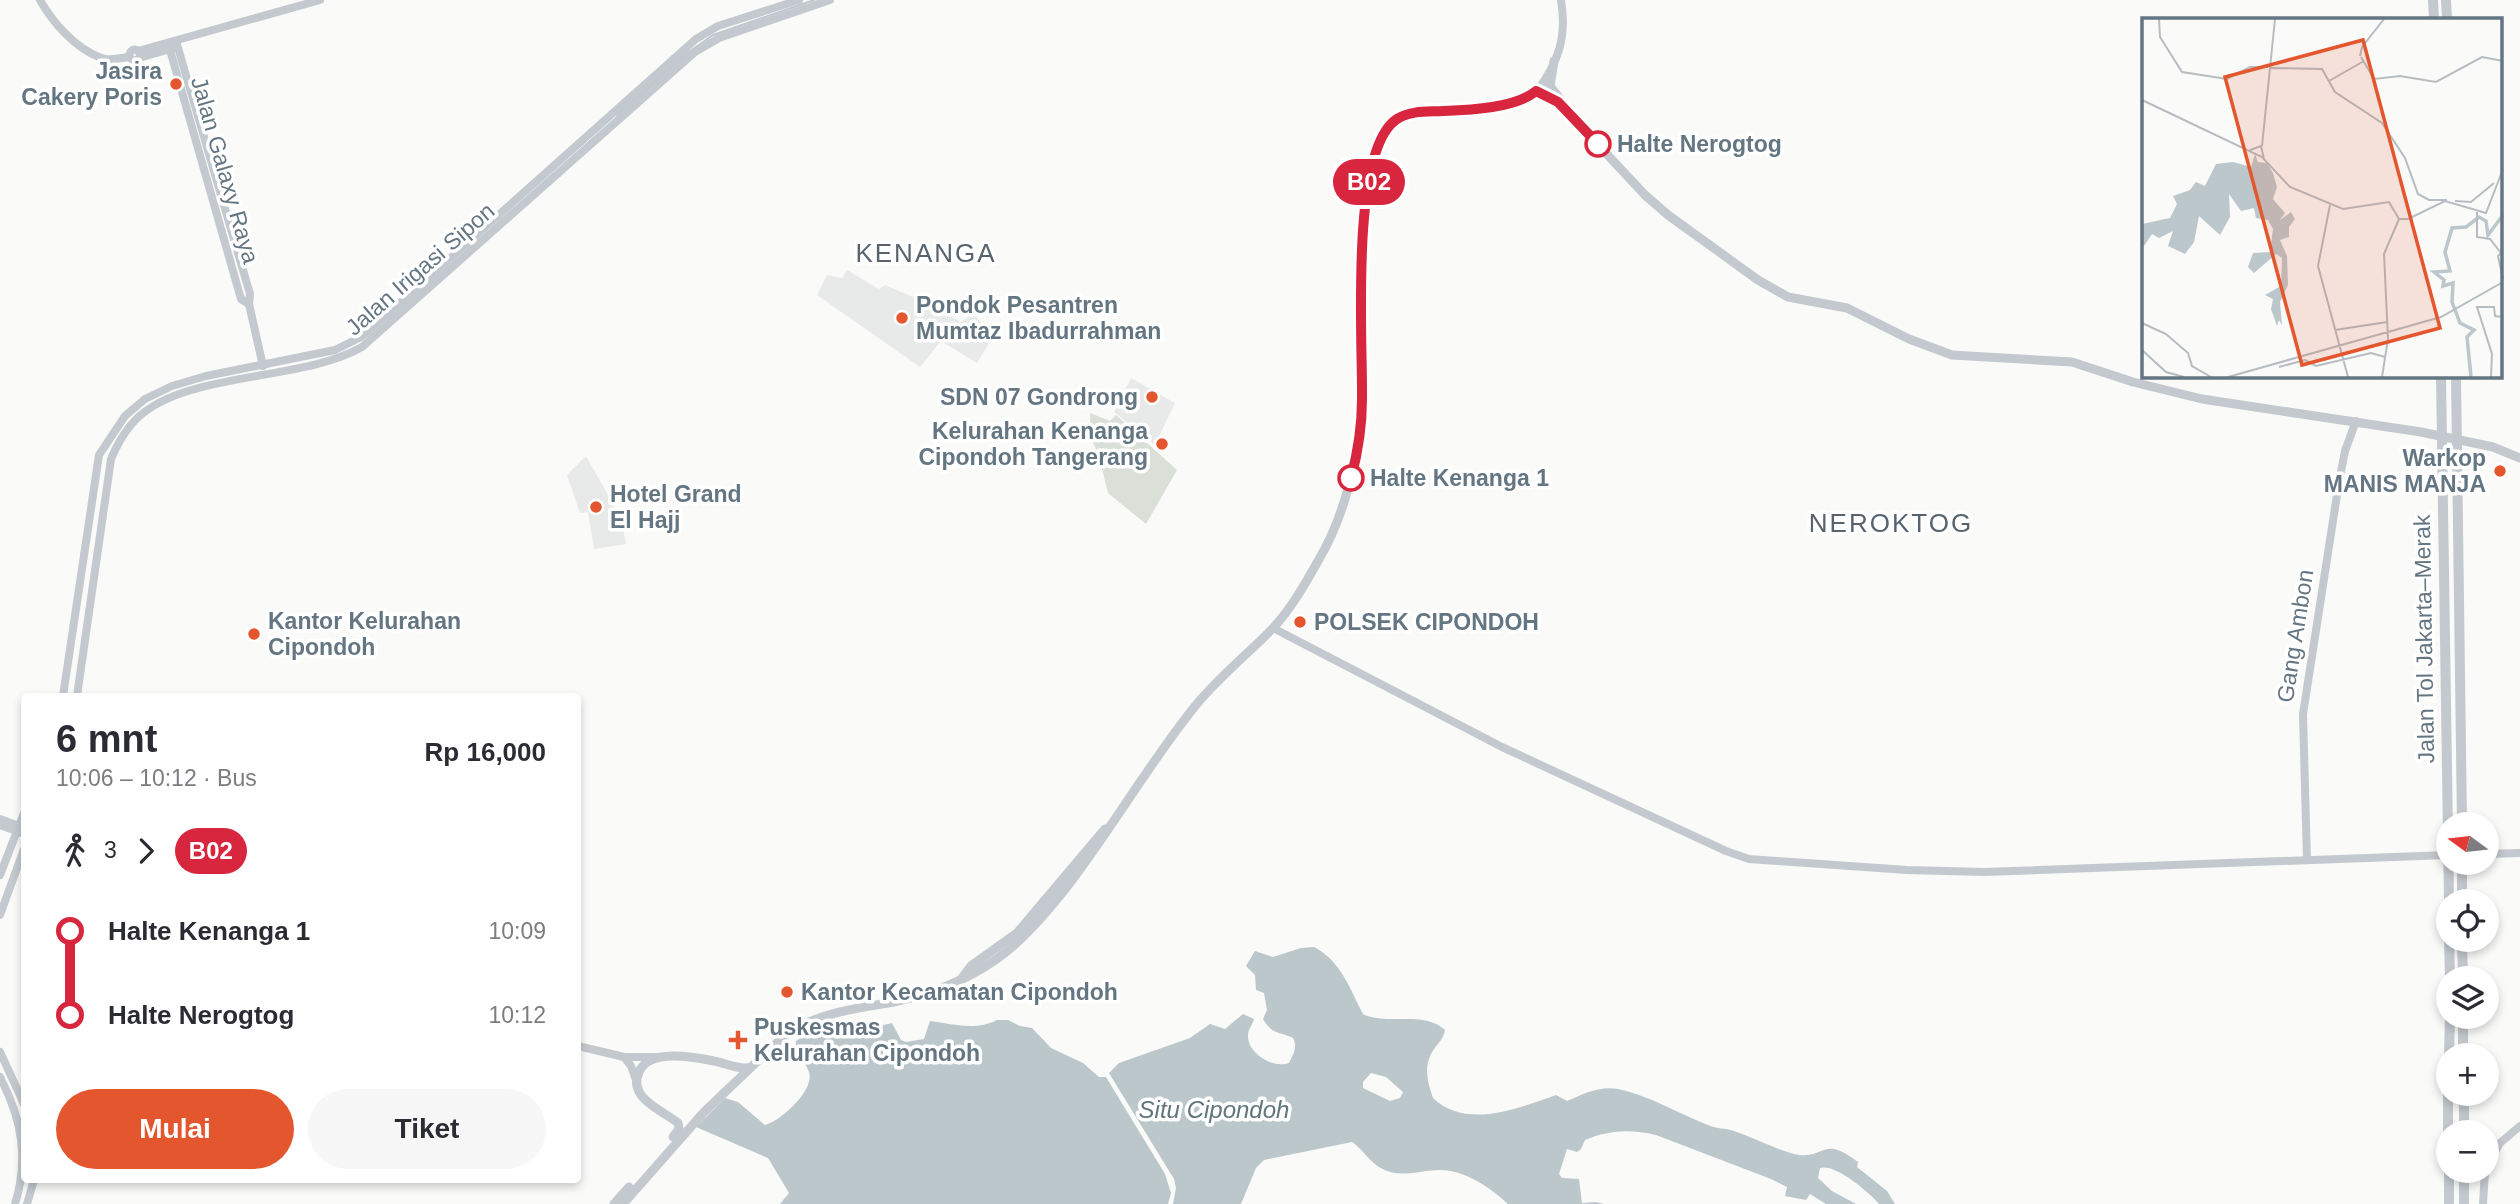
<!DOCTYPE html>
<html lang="id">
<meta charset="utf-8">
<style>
body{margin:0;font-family:Helvetica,sans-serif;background:#f7f7f7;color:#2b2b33;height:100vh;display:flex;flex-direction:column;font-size:26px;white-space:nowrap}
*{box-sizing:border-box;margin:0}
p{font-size:23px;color:#7c7c81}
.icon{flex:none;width:38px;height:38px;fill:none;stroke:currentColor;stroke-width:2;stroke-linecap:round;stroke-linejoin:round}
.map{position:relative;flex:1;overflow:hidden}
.side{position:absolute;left:21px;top:693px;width:560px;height:490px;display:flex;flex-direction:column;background:#fff;border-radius:7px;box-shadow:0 4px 10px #0003}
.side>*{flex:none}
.badge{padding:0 14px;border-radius:23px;font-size:24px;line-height:46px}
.needle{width:46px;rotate:285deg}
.fabs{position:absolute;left:2436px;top:812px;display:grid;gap:14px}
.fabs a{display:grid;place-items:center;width:63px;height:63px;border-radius:50%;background:#fff;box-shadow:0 4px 10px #0003;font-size:35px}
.map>.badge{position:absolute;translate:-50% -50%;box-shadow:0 0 0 4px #fff}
.legs{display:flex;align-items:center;gap:10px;height:77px;padding:0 35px;font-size:23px}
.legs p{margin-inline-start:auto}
.headline{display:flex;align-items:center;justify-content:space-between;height:119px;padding:0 35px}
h1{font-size:38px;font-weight:700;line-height:52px}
.button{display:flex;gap:14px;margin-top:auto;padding:14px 35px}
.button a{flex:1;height:80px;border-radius:42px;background:#e4572e;color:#fff;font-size:28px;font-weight:700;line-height:80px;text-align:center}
.button a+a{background:#f7f7f7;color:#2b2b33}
ul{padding:0 35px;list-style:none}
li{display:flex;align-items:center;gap:24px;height:84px;font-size:26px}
li i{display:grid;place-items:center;width:10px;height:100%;margin:0 9px;background:currentColor}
li i::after{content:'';width:18px;height:18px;margin:-9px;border:5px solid;border-radius:50%;background:#fff}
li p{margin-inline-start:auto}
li:first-child i{background:linear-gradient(#0000 50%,currentColor 0)}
li:last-child i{background:linear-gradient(currentColor 50%,#0000 0)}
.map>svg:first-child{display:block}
.built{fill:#e8e9e9}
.green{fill:#dadfd7}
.water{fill:#bbc7cb;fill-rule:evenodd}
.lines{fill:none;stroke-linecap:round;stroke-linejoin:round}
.stream{stroke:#bbc7cb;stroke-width:2}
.secondary{stroke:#c3c9ce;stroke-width:8}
.primary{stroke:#c3c9ce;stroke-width:9}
.highway{stroke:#c3c9ce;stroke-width:10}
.line-1-casing{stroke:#fff;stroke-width:16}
.line-1{stroke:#d7263d;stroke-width:10}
.poi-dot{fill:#e4572e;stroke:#fff;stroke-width:2.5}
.stop-1-dot{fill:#fff;stroke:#d7263d;stroke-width:3.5}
.labels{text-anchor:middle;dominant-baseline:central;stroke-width:7;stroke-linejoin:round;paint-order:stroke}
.poi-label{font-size:23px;font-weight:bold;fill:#657683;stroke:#fff;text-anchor:start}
.stop-label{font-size:23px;font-weight:bold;fill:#657683;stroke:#fff;text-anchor:start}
.street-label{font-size:23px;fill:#657683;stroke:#fff}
.water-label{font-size:24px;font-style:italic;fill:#60757c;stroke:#fff}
.quarter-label{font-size:26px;letter-spacing:2px;fill:#57646e;stroke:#fff}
.inset-river{fill:none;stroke:#bbc7cb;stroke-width:3.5}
.inset-road{fill:none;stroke:#b5bdc2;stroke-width:2}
.view{fill:#e4572e;fill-opacity:0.15;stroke:#e4572e;stroke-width:3.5}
.inset-edge{fill:none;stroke:#657683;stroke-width:3.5}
</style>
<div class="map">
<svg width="2520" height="1204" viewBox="0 0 2520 1204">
<rect width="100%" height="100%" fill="#fafaf8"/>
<g class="built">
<polygon points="847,270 879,289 885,285 929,304 961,322 973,314 994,335 977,363 941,341 920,367 817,295 827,275 842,278"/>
<polygon points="1131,378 1175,403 1155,445 1114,412"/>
<polygon points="586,456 612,502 622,524 626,544 594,549 588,512 580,513 567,475"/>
</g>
<polygon class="green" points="1090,413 1110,421 1116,415 1177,470 1146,524 1108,493 1102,469 1103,465 1091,438"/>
<g class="water">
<path d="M1314,947C1341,961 1350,989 1363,1014C1386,1026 1424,1010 1445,1030C1444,1038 1439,1042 1434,1049C1423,1065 1427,1081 1433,1098C1466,1130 1519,1108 1556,1095L1567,1101C1584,1094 1598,1086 1618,1089C1651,1096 1677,1113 1708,1125C1716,1129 1725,1128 1734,1131C1754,1138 1773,1148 1794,1154C1808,1157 1813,1154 1824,1150C1837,1145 1849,1156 1858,1162L1857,1167L1887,1191L1895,1204H1879C1869,1192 1835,1163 1820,1168L1818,1178L1832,1191L1856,1204H1826L1810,1194L1806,1200L1785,1196L1787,1187L1771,1179L1656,1135C1630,1129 1609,1130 1585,1140L1581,1149L1577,1152L1567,1149L1559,1174L1562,1178L1579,1179L1582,1203L1596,1202L1604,1204H1508C1491,1188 1465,1170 1440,1170C1422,1170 1402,1178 1385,1170C1370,1164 1364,1150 1352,1142L1264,1160L1256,1168L1241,1204H1173L1176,1188L1174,1179L1109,1073L1119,1063L1190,1038L1210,1024L1225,1029L1243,1014L1254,1019C1253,1024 1248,1029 1248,1035C1247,1053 1273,1069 1289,1063C1293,1055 1298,1047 1293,1038C1278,1031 1272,1035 1263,1019L1267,1010L1264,993L1256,990L1255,975L1246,966L1255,951L1273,957L1301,948ZM1371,1073L1386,1077L1403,1092L1400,1098L1390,1101L1363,1088V1082Z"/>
<path d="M997,1020H1008L1020,1026L1032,1028L1051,1048L1083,1063L1099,1077H1106L1165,1174L1171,1193L1168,1204H780L789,1193L768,1158L696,1127L725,1098L738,1102L765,1125C781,1121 815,1090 809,1072C805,1060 794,1054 796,1041L812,1031L818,1023L824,1022L829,1036L860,1031L892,1023L901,1040L906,1042L924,1039L930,1021C953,1024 976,1031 997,1020Z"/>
</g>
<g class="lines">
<polyline class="stream" points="617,115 686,54 713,35 814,0"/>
<g class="secondary">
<path d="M40,0C53,23 75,48 101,58C109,61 121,58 129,57"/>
<polyline points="176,41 250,294 249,304 263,366"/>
<polyline points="168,43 241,299 249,304"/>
<circle cx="135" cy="55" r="5.5"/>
<polyline points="138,51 320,0"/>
<polyline points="139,58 174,48"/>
<path d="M1537,91C1559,62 1567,36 1561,0"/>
<polyline points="1273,628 1502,747 1726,851 1749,859 1907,870 1984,872 2448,855"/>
<polyline points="63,696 99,455 125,416 145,399 172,386 206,376 335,350 361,337 390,312 696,39 718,26 799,0"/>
<path d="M77,696L111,459C116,447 122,436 130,426C174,370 300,383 362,347L695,52L719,38L830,0"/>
<polyline points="0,819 24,828"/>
<polyline points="0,825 24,834"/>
<polyline points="19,826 24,813"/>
<polyline points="2487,854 2520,853"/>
<polyline points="2307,860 2303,714 2339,482 2345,451 2356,421"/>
<polyline points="0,875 17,831"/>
<polyline points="0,915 24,849"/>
<polyline points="578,1046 624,1057 656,1057"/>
<polyline points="0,1052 24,1104"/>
<polyline points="624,1057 631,1066 636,1080"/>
<path d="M0,1077C22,1119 29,1159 15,1204"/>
<polyline points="2487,1166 2500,1143 2520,1126"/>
<polyline points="27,1204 34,1180"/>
<polyline points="2483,1204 2485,1171"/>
</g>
<g class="primary">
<polyline points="1554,61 1550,86 1561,100"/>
<polyline points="962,978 971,966 1017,933 1105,829"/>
<path d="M673,1137L679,1129L678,1123C662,1110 627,1098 639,1072C649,1048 694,1057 714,1061C726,1063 740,1071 751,1067"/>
<polyline points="614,1204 629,1187"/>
<path d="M623,1204L704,1112L783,1037C817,1011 859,1009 898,1001C924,995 951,986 974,973C1011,954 1037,924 1063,892C1109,833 1146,768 1192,710C1216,679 1246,656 1273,628C1291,609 1305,584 1318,561C1346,514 1357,460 1362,406C1365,366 1361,325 1361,285C1361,258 1364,231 1367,204C1370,176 1371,142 1394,122C1413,105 1449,112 1472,110C1492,108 1520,103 1537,91L1560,104L1645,195L1668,215L1758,280L1788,297L1847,308L1909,339L1952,355L2072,362L2133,382L2202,399L2421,432L2493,447L2520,458"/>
</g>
<g class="highway">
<polyline points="2433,0 2434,19"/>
<polyline points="2446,0 2447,19"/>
<polyline points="2441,376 2449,901"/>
<polyline points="2456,376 2462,824"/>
<polyline points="2462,863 2462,901"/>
<polyline points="2449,940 2450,978"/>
<polyline points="2462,940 2463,978"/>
<polyline points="2463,1017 2463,1055"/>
<polyline points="2449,1055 2450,1017"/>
<polyline points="2464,1094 2464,1132"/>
<polyline points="2448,1153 2448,1094"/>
<polyline points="2449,1171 2449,1204"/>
<polyline points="2464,1171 2464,1204"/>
</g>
</g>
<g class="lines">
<g class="line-1-casing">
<path id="line-1" d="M1351,478C1358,452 1362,425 1362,399C1363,344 1349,150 1397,119C1411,110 1429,112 1444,111C1470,110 1516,108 1536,91L1558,102L1598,144"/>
</g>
<use href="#line-1" class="line-1"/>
</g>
<g class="poi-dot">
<circle cx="176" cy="84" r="7"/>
<circle cx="902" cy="318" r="7"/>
<circle cx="1152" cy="397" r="7"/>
<circle cx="1162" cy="444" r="7"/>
<circle cx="2500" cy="471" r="7"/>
<circle cx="596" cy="507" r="7"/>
<circle cx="1300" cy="622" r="7"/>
<circle cx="254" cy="634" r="7"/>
<circle cx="787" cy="992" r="7"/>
<path d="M734.5 1029.5h7v7h7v7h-7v7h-7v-7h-7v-7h7z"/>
</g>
<g class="stop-1-dot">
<circle cx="1598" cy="144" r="12"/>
<circle cx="1351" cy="478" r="12"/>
</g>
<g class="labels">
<g class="poi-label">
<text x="162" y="71" text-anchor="end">Jasira<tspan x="162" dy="26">Cakery Poris</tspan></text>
<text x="916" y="305">Pondok Pesantren<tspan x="916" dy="26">Mumtaz Ibadurrahman</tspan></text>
<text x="1138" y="397" text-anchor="end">SDN 07 Gondrong</text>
<text x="1148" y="431" text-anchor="end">Kelurahan Kenanga<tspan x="1148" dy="26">Cipondoh Tangerang</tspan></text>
<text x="2486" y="458" text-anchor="end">Warkop<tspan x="2486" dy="26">MANIS MANJA</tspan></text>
<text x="610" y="494">Hotel Grand<tspan x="610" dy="26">El Hajj</tspan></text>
<text x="268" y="621">Kantor Kelurahan<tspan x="268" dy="26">Cipondoh</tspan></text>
<text x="1314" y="622">POLSEK CIPONDOH</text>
<text x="801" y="992">Kantor Kecamatan Cipondoh</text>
<text x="754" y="1027">Puskesmas<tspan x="754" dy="26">Kelurahan Cipondoh</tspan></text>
</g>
<g class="stop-label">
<text x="1617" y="144">Halte Nerogtog</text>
<text x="1370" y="478">Halte Kenanga 1</text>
</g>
<g class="street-label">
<text transform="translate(225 170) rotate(74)">Jalan Galaxy Raya</text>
<text transform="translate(420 269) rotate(-41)">Jalan Irigasi Sipon</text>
<text transform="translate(2295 636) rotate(-81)">Gang Ambon</text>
<text transform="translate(2424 639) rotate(-91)">Jalan Tol Jakarta–Merak</text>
</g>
<g class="water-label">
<text x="1214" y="1109">Situ Cipondoh</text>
</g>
<g class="quarter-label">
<text x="926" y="253">KENANGA</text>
<text x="1891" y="523">NEROKTOG</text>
</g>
</g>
<g transform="translate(2142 18)">
<rect width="360" height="360" fill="#fafaf8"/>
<path d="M113,136L116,144L125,145L131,155L135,169L131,181L143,195L138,202L149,194L153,201L147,209V219L138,222L145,238L146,267L138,284L140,307L137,302L135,308L129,291L131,281L123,277L139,268L140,240L134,236L112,255L106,249L111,235L128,234L131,211L126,202L114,200L112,190L99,193L87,176L88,199L78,217L57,198L52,224L43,236L26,228L31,213L17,220L10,216L0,231V206L28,200L35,186L31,178L48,172L54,164L63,168L74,146L91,144L109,149Z" fill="#bbc7cb"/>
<path class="inset-river" d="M329,359L325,319L332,312L318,305L310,284L311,265L301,268L302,262L292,254L308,253L303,234L310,210L324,209L337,199L344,203L346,217L361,197"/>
<path class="inset-road" d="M17,1L18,19L40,54L85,61L108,49H126M218,38L220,29L242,1M219,39L232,61L258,58L294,64L340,39L361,43M127,50L180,51L193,74L240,105L263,140L276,176L287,182H305M187,63L222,43M0,82L120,139L148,169L201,191L247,184L257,201M120,128L133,1M108,132L119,128L122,141M313,183L329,184L352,165M188,187L176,248L206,359M335,194V219L348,221L359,235M257,201H266L303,183L344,195L361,151M360,234L356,238L361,261M0,305L24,316L46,335L50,348L69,359M193,312L245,304M0,332L24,354L42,359M137,349L163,342L174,348L229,335L243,339M86,359L299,299L361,264M240,359L246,321L242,236L257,201M349,359L350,336L335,289H352L353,298L361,299"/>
<path class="view" d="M221,22L298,310L160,347L83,59Z"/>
<rect width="360" height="360" class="inset-edge"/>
</g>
</svg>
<div class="fabs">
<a><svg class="needle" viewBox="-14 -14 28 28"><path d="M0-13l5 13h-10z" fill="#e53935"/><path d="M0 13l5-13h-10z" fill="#7c7c81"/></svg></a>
<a><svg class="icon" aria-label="locate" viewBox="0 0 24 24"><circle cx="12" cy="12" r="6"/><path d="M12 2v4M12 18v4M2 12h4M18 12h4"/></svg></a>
<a><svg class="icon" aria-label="layers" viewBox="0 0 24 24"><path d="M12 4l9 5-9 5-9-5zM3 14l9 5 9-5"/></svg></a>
<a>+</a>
<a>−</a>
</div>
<b class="badge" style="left:1369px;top:182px;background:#d7263d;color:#fff">B02</b>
<section class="side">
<div class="headline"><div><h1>6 mnt</h1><p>10:06 – 10:12 · Bus</p></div><b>Rp 16,000</b></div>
<div class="legs"><svg class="icon" aria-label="walk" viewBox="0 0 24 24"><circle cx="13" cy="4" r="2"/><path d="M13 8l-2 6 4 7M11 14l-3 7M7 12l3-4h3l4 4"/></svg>3<svg class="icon" aria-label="forward" viewBox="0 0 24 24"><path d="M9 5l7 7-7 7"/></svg><b class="badge" style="background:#d7263d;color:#fff">B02</b></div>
<ul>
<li><i style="color:#d7263d"></i><b>Halte Kenanga 1</b><p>10:09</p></li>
<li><i style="color:#d7263d"></i><b>Halte Nerogtog</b><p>10:12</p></li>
</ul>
<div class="button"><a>Mulai</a><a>Tiket</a></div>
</section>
</div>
